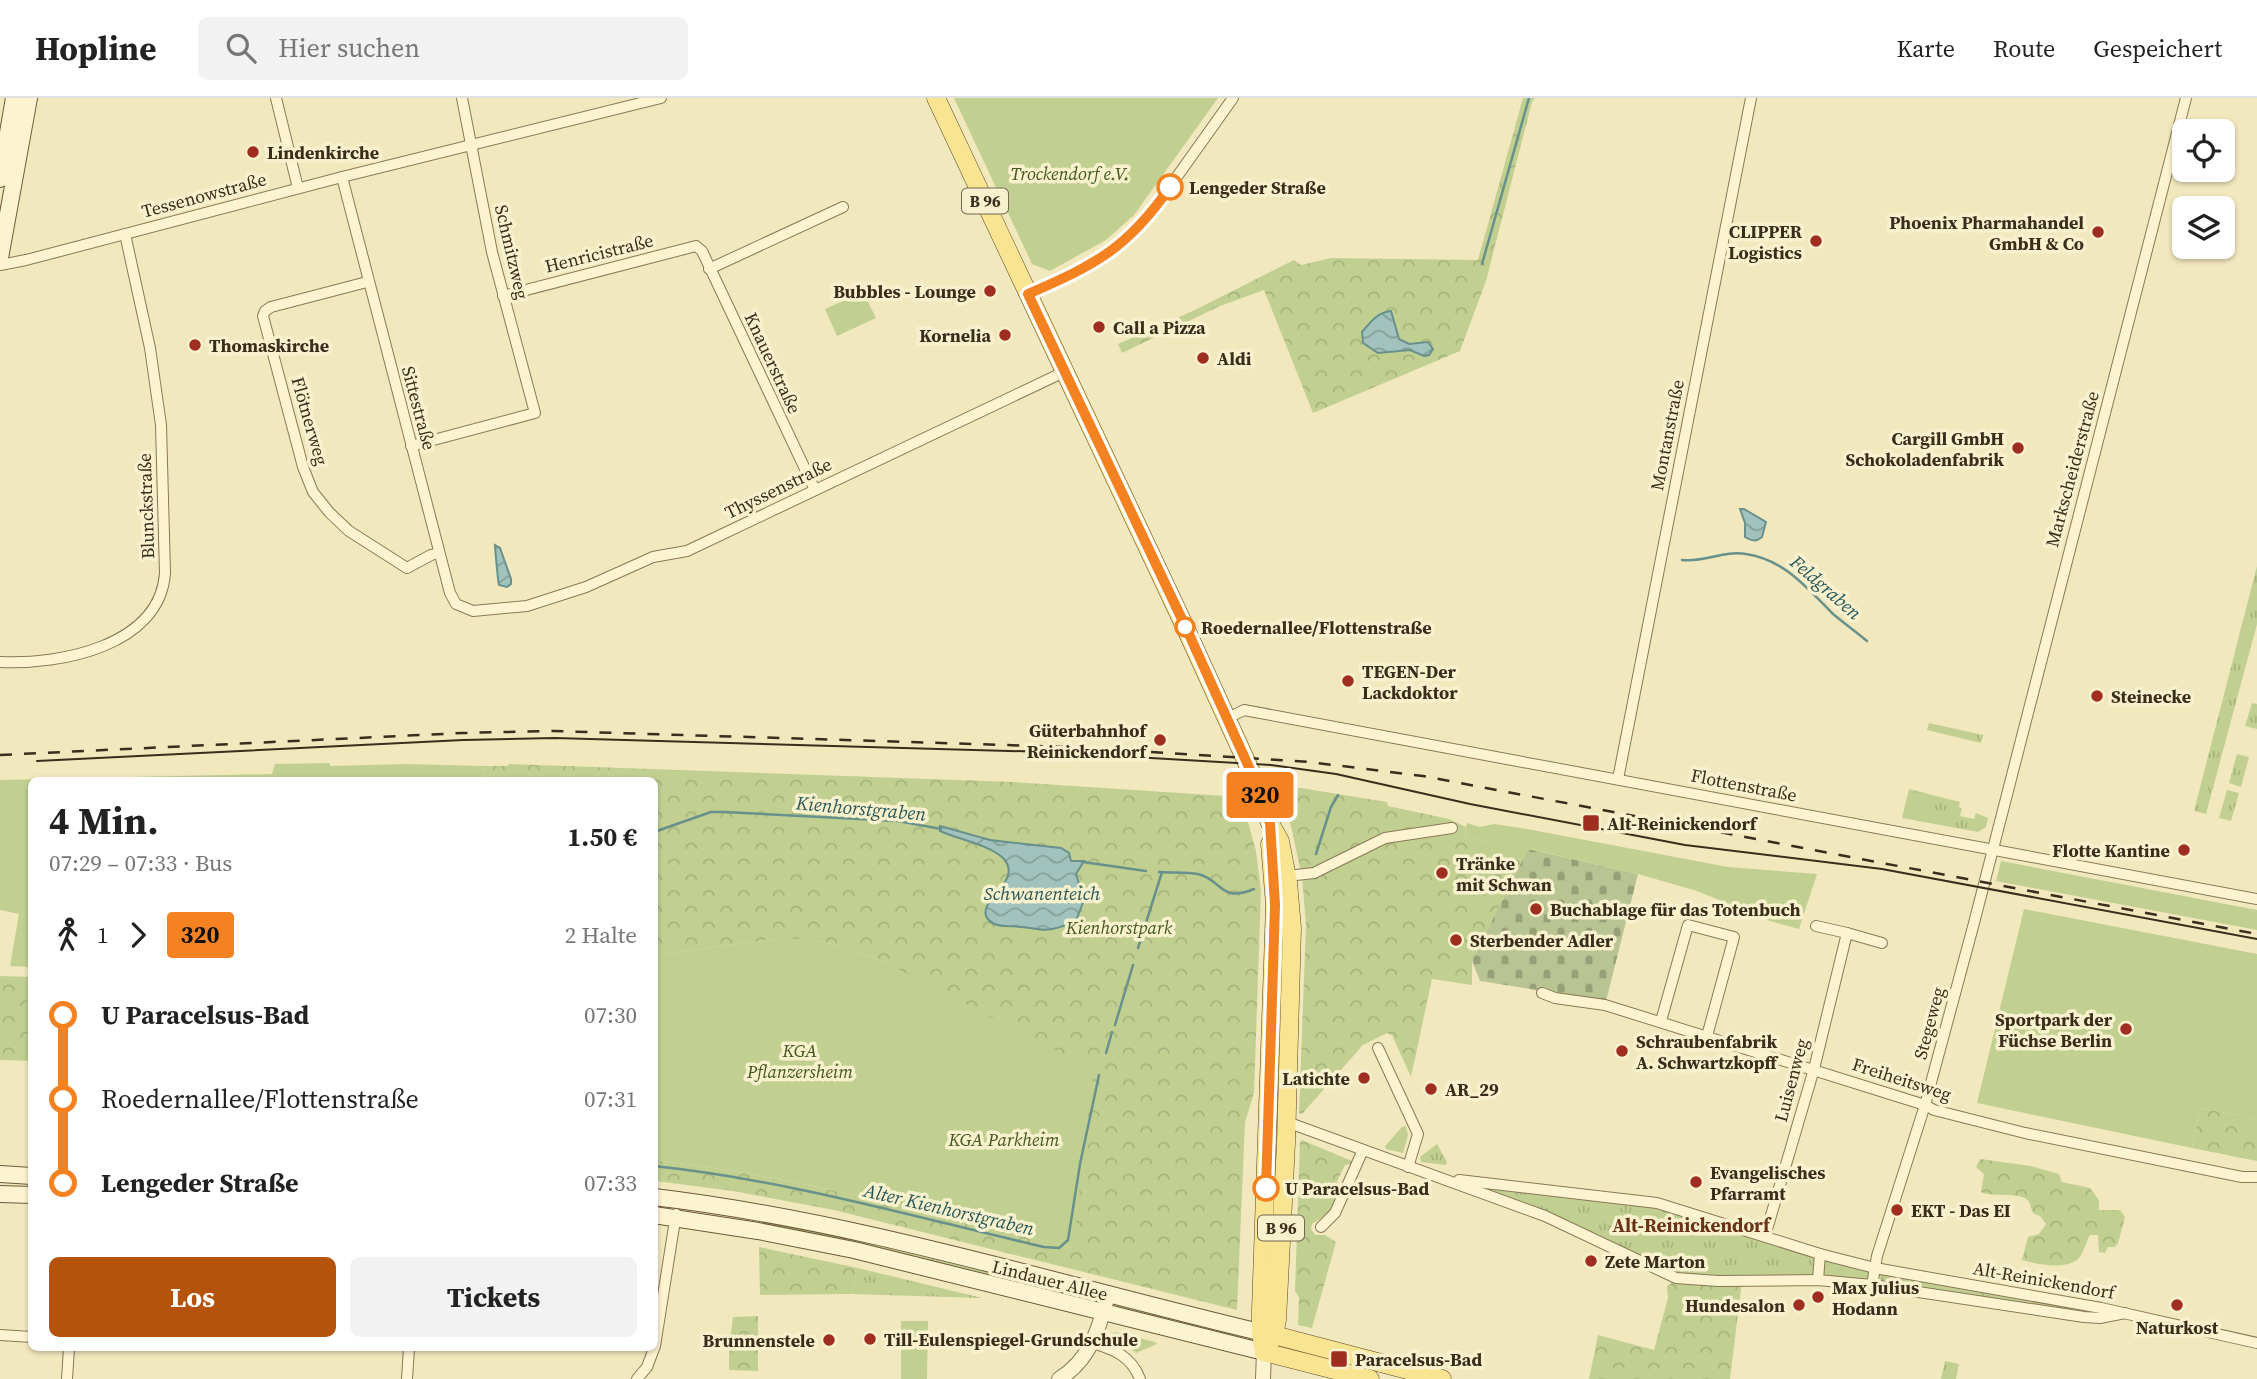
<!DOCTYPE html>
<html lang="de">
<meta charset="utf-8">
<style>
body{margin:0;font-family:"Source Serif 4",serif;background:#f2f2f2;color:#222;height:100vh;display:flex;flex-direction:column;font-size:26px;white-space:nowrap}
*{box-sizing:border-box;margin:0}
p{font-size:23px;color:#767676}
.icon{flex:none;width:38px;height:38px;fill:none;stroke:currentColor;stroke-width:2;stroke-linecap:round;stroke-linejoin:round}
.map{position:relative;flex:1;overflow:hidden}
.sheet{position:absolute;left:28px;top:679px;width:630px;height:574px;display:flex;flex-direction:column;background:#fff;border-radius:10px;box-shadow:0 2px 5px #0004}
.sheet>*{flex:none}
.badge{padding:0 14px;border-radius:5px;font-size:24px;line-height:46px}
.buttons{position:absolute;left:2172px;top:21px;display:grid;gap:14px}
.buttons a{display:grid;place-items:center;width:63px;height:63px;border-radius:10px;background:#fff;box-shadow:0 2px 5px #0004;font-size:35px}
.map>.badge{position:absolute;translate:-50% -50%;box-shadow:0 0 0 4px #fff}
.legs{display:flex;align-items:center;gap:10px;height:77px;padding:0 21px;font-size:23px}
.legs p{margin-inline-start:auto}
.overview{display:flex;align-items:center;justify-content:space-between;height:119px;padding:0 21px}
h1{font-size:38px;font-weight:700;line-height:52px}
.cta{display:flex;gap:14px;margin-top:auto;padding:14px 21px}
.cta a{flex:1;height:80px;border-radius:10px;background:#b45309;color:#fff;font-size:28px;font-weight:700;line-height:80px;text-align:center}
.cta a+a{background:#f2f2f2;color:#222}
ul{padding:0 21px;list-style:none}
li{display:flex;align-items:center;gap:24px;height:84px;font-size:26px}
li i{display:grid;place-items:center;width:10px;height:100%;margin:0 9px;background:currentColor}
li i::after{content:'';width:18px;height:18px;margin:-9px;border:5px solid;border-radius:50%;background:#fff}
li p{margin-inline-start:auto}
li:first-child i{background:linear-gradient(#0000 50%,currentColor 0)}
li:last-child i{background:linear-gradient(currentColor 50%,#0000 0)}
header{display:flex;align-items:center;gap:42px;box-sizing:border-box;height:98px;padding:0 35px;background:#fff;border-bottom:2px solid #e0e0e0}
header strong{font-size:33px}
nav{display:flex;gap:38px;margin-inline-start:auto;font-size:24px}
.search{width:490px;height:63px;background:#f2f2f2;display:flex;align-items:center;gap:18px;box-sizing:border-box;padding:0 24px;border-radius:10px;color:#767676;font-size:26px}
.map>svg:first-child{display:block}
.grass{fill:url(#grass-tufts)}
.forest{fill:url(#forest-crowns);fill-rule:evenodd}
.cemetery{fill:url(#cemetery-stones)}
.garden{fill:#c1d091}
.water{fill:url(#water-waves);stroke:#68918c;stroke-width:2}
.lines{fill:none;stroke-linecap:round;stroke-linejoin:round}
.stream{stroke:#68918c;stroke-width:2.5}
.minor-casing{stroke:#8b7855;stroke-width:12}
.tertiary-casing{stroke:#8b7855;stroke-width:16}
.secondary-casing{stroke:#6d5938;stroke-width:18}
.primary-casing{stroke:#58452a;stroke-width:19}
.minor{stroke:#fcf4d1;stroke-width:10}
.tertiary{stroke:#fcf4d1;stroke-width:14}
.secondary{stroke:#fcf4d1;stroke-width:16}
.primary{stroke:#f9e591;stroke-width:18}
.tram{stroke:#392d1b;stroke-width:2}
.rail{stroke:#392d1b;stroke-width:2.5;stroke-dasharray:12 12;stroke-linecap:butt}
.line-1-casing{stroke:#fff;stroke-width:16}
.line-1{stroke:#f58220;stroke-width:10}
.poi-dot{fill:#9f2e20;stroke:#f8f1ce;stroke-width:2.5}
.stop-1-dot{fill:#fff;stroke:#f58220;stroke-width:3.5}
.labels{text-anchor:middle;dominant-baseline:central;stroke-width:7;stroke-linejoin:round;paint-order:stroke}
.shield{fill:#f8f1ce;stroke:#726851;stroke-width:2}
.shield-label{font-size:16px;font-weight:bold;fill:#392d1b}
.poi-label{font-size:18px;font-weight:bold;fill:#392d1b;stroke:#f8f1ce;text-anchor:start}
.park-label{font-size:18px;font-style:italic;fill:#435720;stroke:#f8f1ce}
.stop-label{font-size:18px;font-weight:bold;fill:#392d1b;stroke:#f8f1ce;text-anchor:start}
.street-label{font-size:18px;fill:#392d1b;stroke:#f8f1ce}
.water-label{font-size:19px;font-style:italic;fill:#29585a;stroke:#f8f1ce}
.neighbourhood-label{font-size:19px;font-weight:bold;fill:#6a3217;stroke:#f8f1ce}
</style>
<header>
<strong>Hopline</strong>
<div class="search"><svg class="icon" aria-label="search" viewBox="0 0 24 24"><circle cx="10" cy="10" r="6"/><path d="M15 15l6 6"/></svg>Hier suchen</div>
<nav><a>Karte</a><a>Route</a><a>Gespeichert</a></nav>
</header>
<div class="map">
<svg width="2257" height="1281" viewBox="0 0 2257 1281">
<defs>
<pattern id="grass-tufts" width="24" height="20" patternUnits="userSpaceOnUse" patternTransform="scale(1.75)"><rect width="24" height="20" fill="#c1d091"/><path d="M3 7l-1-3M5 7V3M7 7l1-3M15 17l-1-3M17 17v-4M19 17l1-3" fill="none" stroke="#a7b37c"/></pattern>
<pattern id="forest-crowns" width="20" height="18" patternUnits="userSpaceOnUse" patternTransform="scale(1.75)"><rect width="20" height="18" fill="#c1d091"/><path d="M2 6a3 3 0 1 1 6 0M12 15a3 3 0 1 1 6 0" fill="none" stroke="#a7b37c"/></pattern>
<pattern id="cemetery-stones" width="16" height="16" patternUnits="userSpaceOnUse" patternTransform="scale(1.75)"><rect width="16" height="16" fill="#b8c491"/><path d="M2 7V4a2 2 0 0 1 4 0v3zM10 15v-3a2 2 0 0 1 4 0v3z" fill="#97a076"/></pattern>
<pattern id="water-waves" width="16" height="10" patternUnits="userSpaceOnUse" patternTransform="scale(1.75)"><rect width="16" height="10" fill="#a2c3bd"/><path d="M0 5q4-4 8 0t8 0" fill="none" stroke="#859f99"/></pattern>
</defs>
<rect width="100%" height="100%" fill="#f2e8be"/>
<g class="grass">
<polygon points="2257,468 2257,526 2206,716 2194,713"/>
<polygon points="2252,605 2257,606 2257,631 2245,628"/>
<polygon points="1929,625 1983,637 1981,645 1927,632"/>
<polygon points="2237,656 2249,659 2241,689 2229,685"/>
<polygon points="1909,691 1960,704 1959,709 1962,710 1960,718 1974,721 1976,715 1988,720 1986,729 1978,734 1902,720"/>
<polygon points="2227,692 2239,695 2231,723 2219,720"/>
<polygon points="1403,1028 1406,1029 1408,1037 1403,1055 1386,1051 1385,1048"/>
<polygon points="1437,1046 1447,1064 1446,1067 1421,1064 1420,1059"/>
<polygon points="1478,1087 1663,1110 1810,1156 2097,1213 2096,1216 1806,1178 1696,1177 1675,1174 1541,1111 1477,1089"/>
<polygon points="763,1119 1087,1196 1085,1205 761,1129"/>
<polygon points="858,1170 982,1200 851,1196"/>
<polygon points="1115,1207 1146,1215 1158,1215 1242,1235 1243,1241 1112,1211"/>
<polygon points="1114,1234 1155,1244 1157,1246 1136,1255 1126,1247 1113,1241 1112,1237"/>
<polygon points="1945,1263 1959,1266 1956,1281 1941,1281"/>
</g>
<g class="forest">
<path d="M1523,0H1535L1532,4L1486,183L1460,253L1313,315L1264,192L1220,208L1122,255L1118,246L1195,212L1294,162L1301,167L1331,160L1478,162ZM1390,214L1399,241L1409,246L1428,244L1424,258L1410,252L1378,255Z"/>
<path d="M509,666L1014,684L1241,699L1256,753L1261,793L1254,995L1245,1024L1237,1212L834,1112L733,1093L655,1083V1062C797,1079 934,1115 1073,1150L941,895L886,865L851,851L812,841H777L655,857L654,682H483L485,668H508Z"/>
<polygon points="1274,688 1301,690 1387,704 1388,708 1449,721 1466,729 1464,739 1488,743 1497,764 1528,751 1472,863 1472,887 1432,881 1411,979 1392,937 1387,935 1363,947 1302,1016 1299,1015 1306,827 1302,779 1291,728"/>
<polygon points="0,878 31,879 31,963 0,962"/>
<polygon points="2200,1010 2257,1021 2257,1063 2192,1050"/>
<polygon points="1302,1042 1352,1063 1351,1066 1345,1067 1332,1094 1340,1095 1332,1113 1312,1126 1311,1131 1315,1137 1325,1137 1336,1144 1312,1230 1298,1227 1299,1199 1295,1193 1300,1044"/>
<path d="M1980,1061L2031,1068L2059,1076L2062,1084L2090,1090L2099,1102V1112H2120L2125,1119L2118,1145L2115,1149H2108L2105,1155L2099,1154L2098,1137H2090C2086,1144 2083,1157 2077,1162C2063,1172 2036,1166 2022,1162L2028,1139L2039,1136L2046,1126L2040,1118L2033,1115C2031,1111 2031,1107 2029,1104C2024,1093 1993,1100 1981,1094L1984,1076L1976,1069Z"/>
<polygon points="759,1149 858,1170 851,1196 760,1197"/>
<polygon points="1676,1180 1742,1183 1730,1281 1589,1281 1598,1237 1654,1252 1668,1200 1667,1189"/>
<polygon points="758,1218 758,1273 729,1272 729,1251 733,1219"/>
</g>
<polygon class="cemetery" points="1528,751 1638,776 1606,903 1480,883 1472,863"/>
<g class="garden">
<polygon points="954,0 1218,0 1134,117 1106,142 1050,173 1032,166"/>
<polygon points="863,194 876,220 837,238 825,211"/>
<polygon points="330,665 330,668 406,666 485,668 483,682 32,682 31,869 10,868 19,816 0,812 0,682 272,676 275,666"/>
<polygon points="1467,725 1480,729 1494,726 1527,731 1728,769 1817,776 1799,831 1770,823 1697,793 1638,776 1529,751 1497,764 1488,743 1464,739"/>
<polygon points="2001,763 2257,812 2257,832 1996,783"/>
<polygon points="2024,811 2257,856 2257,1021 2200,1010 2192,1050 1977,1005"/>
<path d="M777,841H812L851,851L886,865L1093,972L1073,1150C935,1115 797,1079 655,1062V857Z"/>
<polygon points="2230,1043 2244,1045 2242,1060 2228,1057"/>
<polygon points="901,1223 928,1223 927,1281 901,1281"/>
</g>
<g class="water">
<path d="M1391,213L1399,241L1409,246L1428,244L1433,251L1429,257L1424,258L1410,252L1378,255L1363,245L1362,234C1371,224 1376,215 1391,213Z"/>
<path d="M1740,411H1744L1766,424L1762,439C1756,444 1752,443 1745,439V425Z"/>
<path d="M495,447L500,450L511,481V486L507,489L499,487C498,484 495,450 495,447Z"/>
<path d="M940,728L990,742L1061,750L1069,755L1071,763H1084L1076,776L1084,802L1077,820C1067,828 1050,834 1037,831C1025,829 1017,828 1005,828C994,828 981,821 987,808C994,794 1019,779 1004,761C991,747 957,741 940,733Z"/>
</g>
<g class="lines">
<g class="stream">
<polyline points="1482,166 1529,0"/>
<path d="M1682,462C1704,465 1724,452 1746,456C1785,462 1807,490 1833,516C1844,525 1856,534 1867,543"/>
<polyline points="654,734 711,714 724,714 898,723 941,731"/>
<polyline points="1316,756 1331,709 1338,697"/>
<polyline points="1083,764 1146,773"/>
<path d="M1159,774C1172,775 1186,774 1198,776C1223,782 1219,805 1254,791"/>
<polyline points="1138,850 1162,774"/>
<polyline points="1115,927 1133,867"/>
<polyline points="1106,955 1112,934"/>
<path d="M654,1068C787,1082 915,1119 1044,1149L1059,1150L1068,1142L1080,1066L1099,977"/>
</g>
<g class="minor-casing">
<g id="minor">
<polyline points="276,0 298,90"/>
<polyline points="342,79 450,495 456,506 473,513 527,508 586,489 653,459 687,453 1064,274"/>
<polyline points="0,167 26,162 342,79 661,0"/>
<polyline points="709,171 843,109"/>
<polyline points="367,184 271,209 265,213 263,218 303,369 313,394 329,414 349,433 407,470 431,457 439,455"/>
<polyline points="1028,196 1098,162 1133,136 1154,111 1233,0"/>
<polyline points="503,198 696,148 702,153 815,392"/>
<polyline points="411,348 535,315 492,154 462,0"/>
<path d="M0,564C60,567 160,548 165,475L161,327L150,250L125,136"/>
<polyline points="1226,621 1244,612 2257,801"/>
<polyline points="1618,681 1751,0"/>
<polyline points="1287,778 1314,775 1385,740 1452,730"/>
<polyline points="1847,835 1882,845"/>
<polyline points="1542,895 1555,900 1605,907 1925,1007 1934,1012 2025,1035 2242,1079 2256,1079"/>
<polyline points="1661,923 1688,827 1734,839 1707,938"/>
<polyline points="1378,950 1418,1036 1408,1069"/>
<polyline points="1284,1023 1545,1118 1676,1180 1718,1183 1818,1182 1872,1187 2084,1219 2100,1220 2125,1215"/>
<polyline points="1459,1082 1657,1105 1820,1156 1875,1170 2101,1210 2257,1245"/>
<polyline points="1321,1129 1335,1115 1363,1052"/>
<polyline points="1765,1138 1814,971 1847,835 1816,828"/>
<polyline points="1818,1182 1820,1156"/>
<polyline points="1872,1187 1877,1158 1925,1007 1974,825 2186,0"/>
<polyline points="0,1237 32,1239"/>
<path d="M1093,1245C1115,1252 1131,1258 1140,1281"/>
<polyline points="67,1281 69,1250"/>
<polyline points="407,1281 409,1250"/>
<polyline points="637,1281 647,1269 655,1248 676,1116"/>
</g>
</g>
<g class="tertiary-casing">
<g id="tertiary">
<path d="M1059,1281C1090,1262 1099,1231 1108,1197"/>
<polyline points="1263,1281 1264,1254"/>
</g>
</g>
<g class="secondary-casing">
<g id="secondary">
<polyline points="0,81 14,0"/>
<polyline points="0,160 29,0"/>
<polyline points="0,1076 32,1078"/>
<polyline points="0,1096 32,1097"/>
<path d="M654,1099C864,1124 1067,1189 1272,1237"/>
<polyline points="654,1117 758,1133 854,1152 1264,1254"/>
</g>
</g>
<g class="primary-casing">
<g id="primary">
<polyline points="936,0 1185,529 1252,676 1270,725 1280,743 1288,784 1292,830 1286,1045 1277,1222 1274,1237 1264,1254"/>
<polyline points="1274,1237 1442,1281"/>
<polyline points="1264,1254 1261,1234 1261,1212 1275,807 1270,746"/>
<polyline points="1264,1254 1370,1281"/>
</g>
</g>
<use href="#minor" class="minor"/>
<use href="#tertiary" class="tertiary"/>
<use href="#secondary" class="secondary"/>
<use href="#primary" class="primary"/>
<polyline class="tram" points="37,663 463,642 555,640 1048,654 1271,667 1336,676 1470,706 1685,747 1882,771 2257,841"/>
<polyline class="rail" points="0,657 462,635 554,633 1070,649 1309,664 1423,678 2257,836"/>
</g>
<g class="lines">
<g class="line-1-casing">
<path id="line-1" d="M1170,89C1128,150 1095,167 1028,196L1188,534L1252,676L1270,725L1275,807L1266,1090"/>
</g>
<use href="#line-1" class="line-1"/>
</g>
<g class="poi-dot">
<circle cx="253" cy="54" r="7"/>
<circle cx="2098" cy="134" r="7"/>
<circle cx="1816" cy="143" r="7"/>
<circle cx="990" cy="193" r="7"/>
<circle cx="1099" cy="229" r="7"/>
<circle cx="1005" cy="237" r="7"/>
<circle cx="195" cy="247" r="7"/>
<circle cx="1203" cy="260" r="7"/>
<circle cx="2018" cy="350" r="7"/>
<circle cx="1348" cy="583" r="7"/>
<circle cx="2097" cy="598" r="7"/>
<circle cx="1160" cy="642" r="7"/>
<rect x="1582" y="716" width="18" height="18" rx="3.5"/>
<circle cx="2184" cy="752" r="7"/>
<circle cx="1442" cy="775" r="7"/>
<circle cx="1536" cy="811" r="7"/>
<circle cx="1456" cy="842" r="7"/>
<circle cx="2126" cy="931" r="7"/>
<circle cx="1622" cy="953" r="7"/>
<circle cx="1364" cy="980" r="7"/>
<circle cx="1431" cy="991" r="7"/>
<circle cx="1696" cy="1084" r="7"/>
<circle cx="1897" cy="1112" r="7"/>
<circle cx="1591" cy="1163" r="7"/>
<circle cx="1818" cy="1199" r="7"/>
<circle cx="1799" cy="1207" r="7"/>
<circle cx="2177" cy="1207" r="7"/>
<circle cx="870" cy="1241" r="7"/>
<circle cx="829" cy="1242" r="7"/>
<rect x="1330" y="1252" width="18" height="18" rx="3.5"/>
</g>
<g class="stop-1-dot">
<circle cx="1170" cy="89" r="12"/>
<circle cx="1185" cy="529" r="9"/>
<circle cx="1266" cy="1090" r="12"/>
</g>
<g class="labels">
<g class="shield">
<rect x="962" y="90.5" width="46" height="25" rx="5"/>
<rect x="1258" y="1117.5" width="46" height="25" rx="5"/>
</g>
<g class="shield-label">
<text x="985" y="103">B 96</text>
<text x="1281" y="1130">B 96</text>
</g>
<g class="poi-label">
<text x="267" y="54">Lindenkirche</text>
<text x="2084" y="124" text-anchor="end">Phoenix Pharmahandel<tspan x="2084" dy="21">GmbH &amp; Co</tspan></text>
<text x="1802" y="133" text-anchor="end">CLIPPER<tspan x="1802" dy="21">Logistics</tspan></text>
<text x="976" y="193" text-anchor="end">Bubbles - Lounge</text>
<text x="1113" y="229">Call a Pizza</text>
<text x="991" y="237" text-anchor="end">Kornelia</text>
<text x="209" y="247">Thomaskirche</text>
<text x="1217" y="260">Aldi</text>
<text x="2004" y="340" text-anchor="end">Cargill GmbH<tspan x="2004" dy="21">Schokoladenfabrik</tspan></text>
<text x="1362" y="573">TEGEN-Der<tspan x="1362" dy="21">Lackdoktor</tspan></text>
<text x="2111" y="598">Steinecke</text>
<text x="1146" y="632" text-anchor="end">Güterbahnhof<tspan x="1146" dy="21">Reinickendorf</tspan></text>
<text x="1607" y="725">Alt-Reinickendorf</text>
<text x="2170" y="752" text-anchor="end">Flotte Kantine</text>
<text x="1456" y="765">Tränke<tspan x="1456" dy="21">mit Schwan</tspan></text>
<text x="1550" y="811">Buchablage für das Totenbuch</text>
<text x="1470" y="842">Sterbender Adler</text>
<text x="2112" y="921" text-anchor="end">Sportpark der<tspan x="2112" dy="21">Füchse Berlin</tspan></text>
<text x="1636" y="943">Schraubenfabrik<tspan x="1636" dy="21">A. Schwartzkopff</tspan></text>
<text x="1350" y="980" text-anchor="end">Latichte</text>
<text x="1445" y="991">AR_29</text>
<text x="1710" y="1074">Evangelisches<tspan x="1710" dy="21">Pfarramt</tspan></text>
<text x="1911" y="1112">EKT - Das EI</text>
<text x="1605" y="1163">Zete Marton</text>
<text x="1832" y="1189">Max Julius<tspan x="1832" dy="21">Hodann</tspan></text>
<text x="1785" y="1207" text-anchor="end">Hundesalon</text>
<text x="2177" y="1229" text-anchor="middle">Naturkost</text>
<text x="884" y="1241">Till-Eulenspiegel-Grundschule</text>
<text x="815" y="1242" text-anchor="end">Brunnenstele</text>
<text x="1355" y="1261">Paracelsus-Bad</text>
</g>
<g class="park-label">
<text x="1070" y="75">Trockendorf e.V.</text>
<text x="1119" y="829">Kienhorstpark</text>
<text x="800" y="952">KGA<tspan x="800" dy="21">Pflanzersheim</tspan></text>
<text x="1004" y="1041">KGA Parkheim</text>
</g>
<g class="stop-label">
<text x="1189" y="89">Lengeder Straße</text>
<text x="1201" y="529">Roedernallee/Flottenstraße</text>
<text x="1285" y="1090">U Paracelsus-Bad</text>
</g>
<g class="street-label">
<text transform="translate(204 97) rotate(-15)">Tessenowstraße</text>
<text transform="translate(512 154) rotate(77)">Schmitzweg</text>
<text transform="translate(599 155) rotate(-14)">Henricistraße</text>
<text transform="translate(773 265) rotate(65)">Knauerstraße</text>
<text transform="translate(419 310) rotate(75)">Sittestraße</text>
<text transform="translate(310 323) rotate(74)">Flötnerweg</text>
<text transform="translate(1667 337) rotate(-79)">Montanstraße</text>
<text transform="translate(2072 371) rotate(-75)">Markscheiderstraße</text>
<text transform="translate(778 390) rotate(-26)">Thyssenstraße</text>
<text transform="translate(146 408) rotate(-92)">Blunckstraße</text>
<text transform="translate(1744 687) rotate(11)">Flottenstraße</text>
<text transform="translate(1929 925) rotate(-75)">Stegeweg</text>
<text transform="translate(1902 981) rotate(18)">Freiheitsweg</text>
<text transform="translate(1791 982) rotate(-75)">Luisenweg</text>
<text transform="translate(1050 1182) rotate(14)">Lindauer Allee</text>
<text transform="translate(2044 1182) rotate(10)">Alt-Reinickendorf</text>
</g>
<g class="water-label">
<text transform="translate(1826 489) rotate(41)">Feldgraben</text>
<text transform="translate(861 710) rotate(5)">Kienhorstgraben</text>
<text x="1042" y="795">Schwanenteich</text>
<text transform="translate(949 1111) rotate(13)">Alter Kienhorstgraben</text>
</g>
<g class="neighbourhood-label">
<text x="1691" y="1127">Alt-Reinickendorf</text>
</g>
</g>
</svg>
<div class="buttons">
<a><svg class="icon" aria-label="locate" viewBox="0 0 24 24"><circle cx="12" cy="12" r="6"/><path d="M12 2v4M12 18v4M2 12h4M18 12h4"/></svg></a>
<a><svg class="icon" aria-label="layers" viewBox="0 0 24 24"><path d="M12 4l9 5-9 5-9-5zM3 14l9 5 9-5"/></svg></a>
</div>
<b class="badge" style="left:1260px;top:697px;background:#f58220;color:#111">320</b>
<section class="sheet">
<div class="overview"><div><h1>4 Min.</h1><p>07:29 – 07:33 · Bus</p></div><b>1.50 €</b></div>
<div class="legs"><svg class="icon" aria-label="walk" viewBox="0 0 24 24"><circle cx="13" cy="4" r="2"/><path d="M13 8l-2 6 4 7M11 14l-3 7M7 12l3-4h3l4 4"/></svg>1<svg class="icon" aria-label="forward" viewBox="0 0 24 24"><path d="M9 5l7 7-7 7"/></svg><b class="badge" style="background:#f58220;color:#111">320</b><p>2 Halte</p></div>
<ul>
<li><i style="color:#f58220"></i><b>U Paracelsus-Bad</b><p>07:30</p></li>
<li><i style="color:#f58220"></i><span>Roedernallee/Flottenstraße</span><p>07:31</p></li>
<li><i style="color:#f58220"></i><b>Lengeder Straße</b><p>07:33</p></li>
</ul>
<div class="cta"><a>Los</a><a>Tickets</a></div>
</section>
</div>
